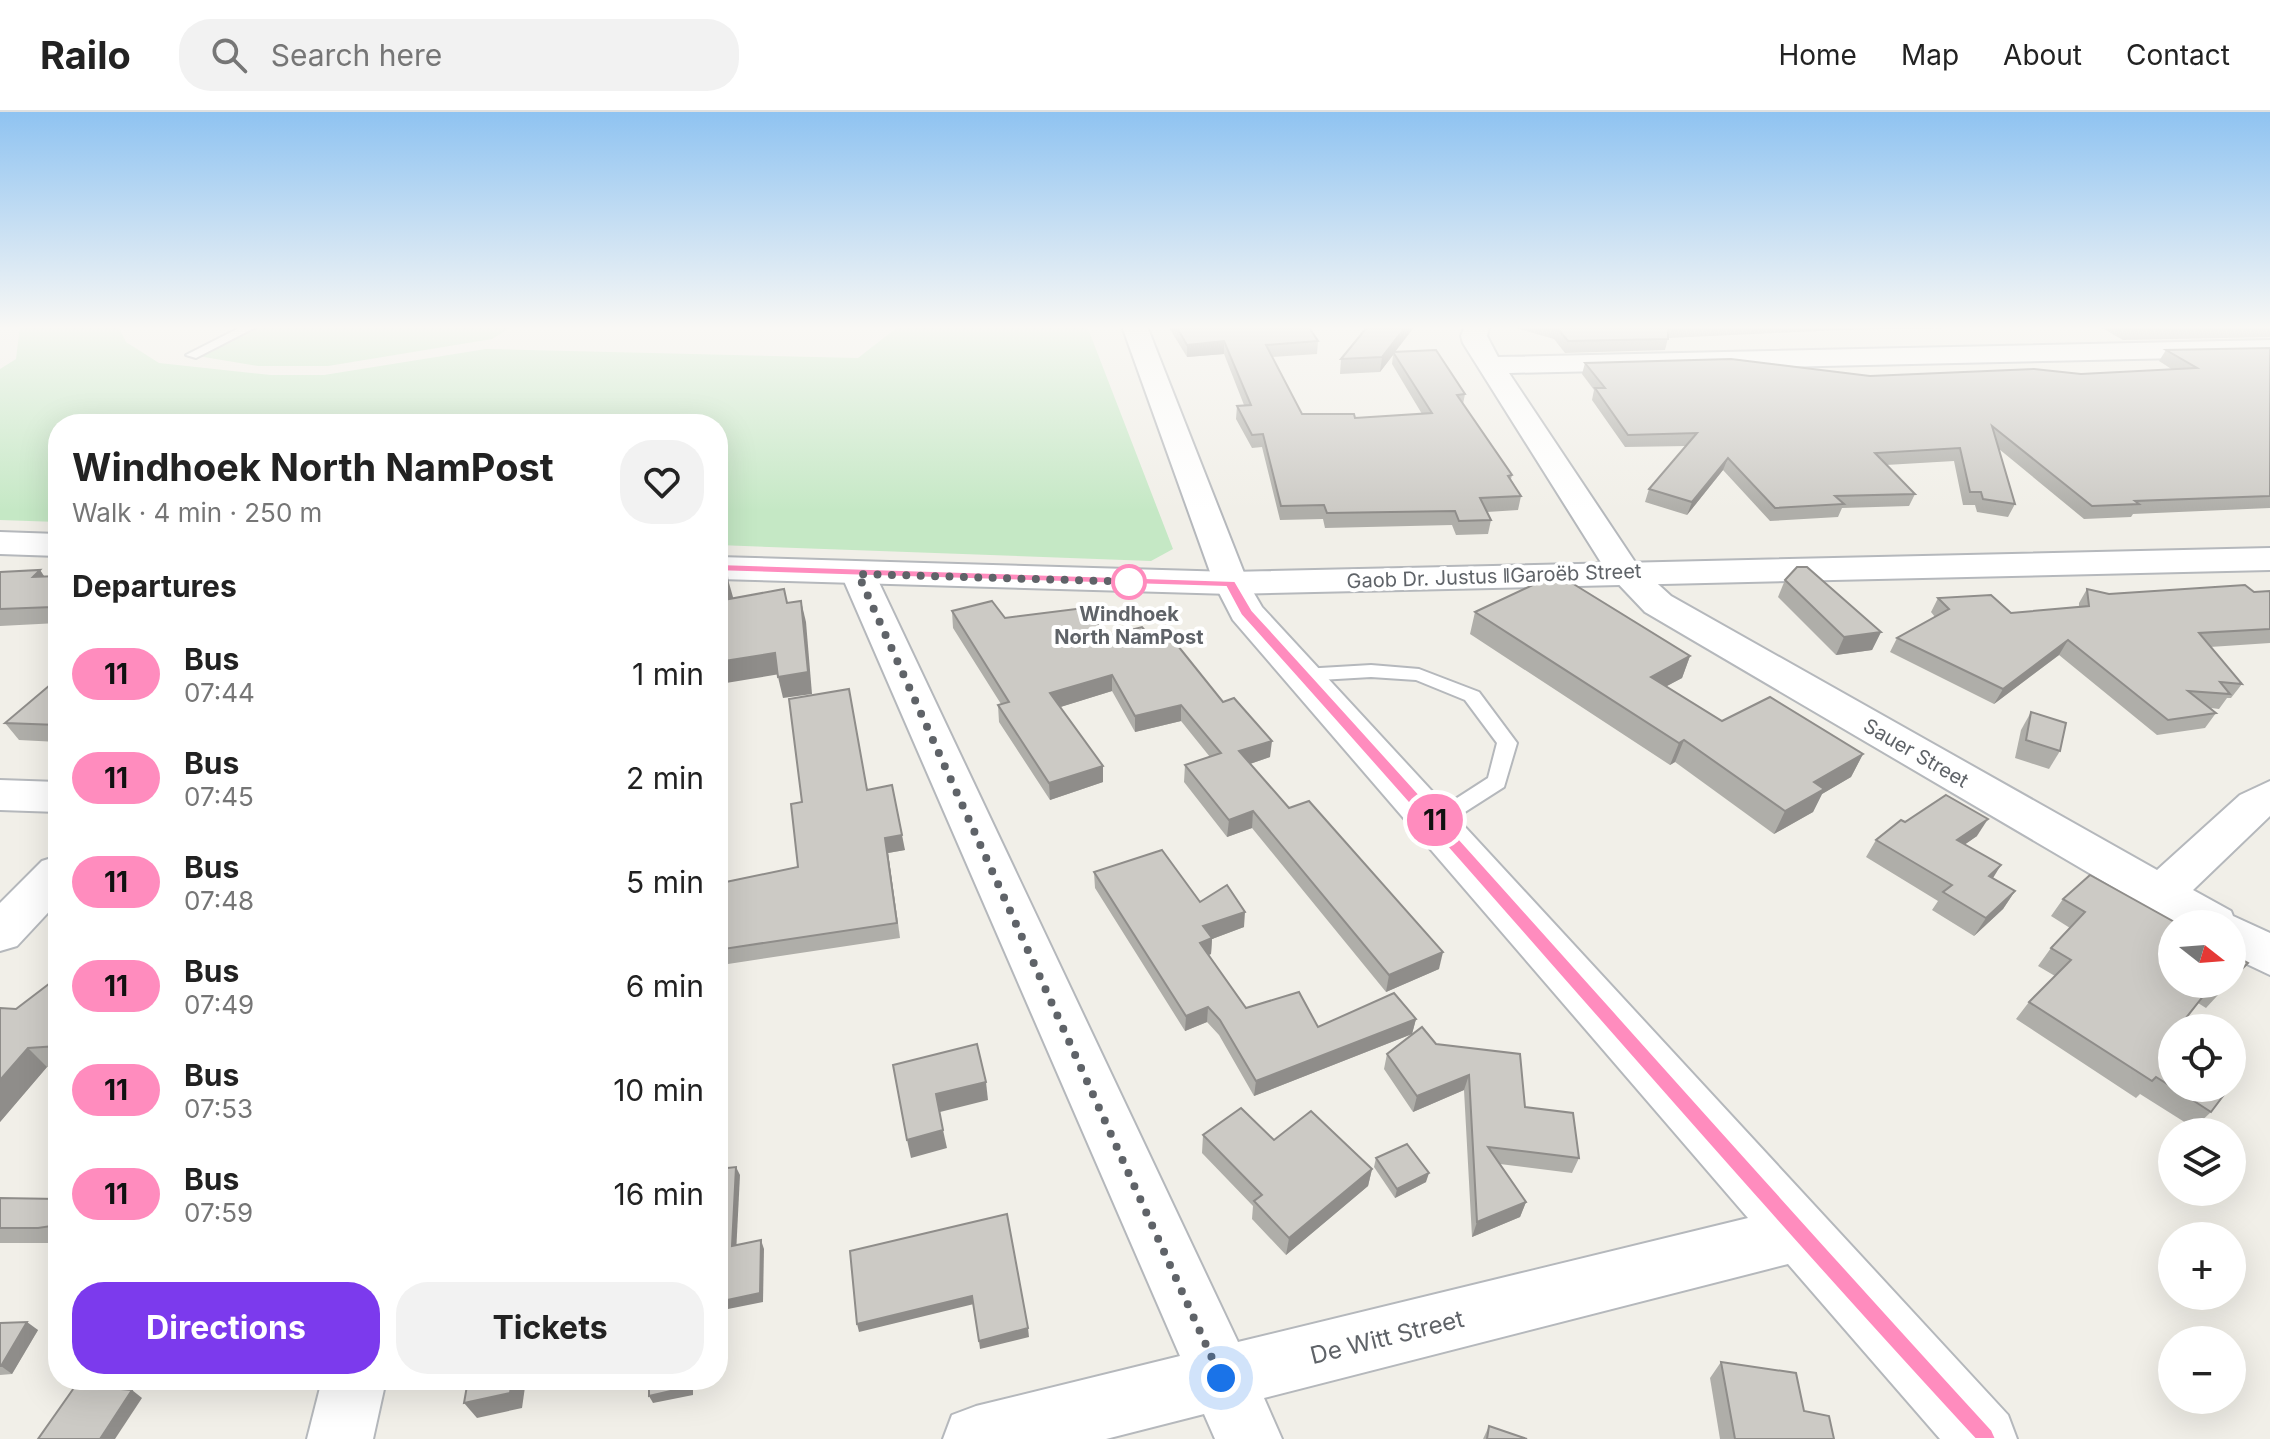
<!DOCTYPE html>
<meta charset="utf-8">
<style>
body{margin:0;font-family:Inter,sans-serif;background:#f2f2f2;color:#222;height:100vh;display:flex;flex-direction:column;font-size:30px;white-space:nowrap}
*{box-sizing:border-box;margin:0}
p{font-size:26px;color:#767676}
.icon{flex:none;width:44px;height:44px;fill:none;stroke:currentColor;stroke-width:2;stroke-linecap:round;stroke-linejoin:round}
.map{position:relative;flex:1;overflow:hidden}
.panel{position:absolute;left:48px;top:302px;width:680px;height:976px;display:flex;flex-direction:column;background:#fff;border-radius:32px;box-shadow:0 8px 32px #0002}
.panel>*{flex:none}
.badge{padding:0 16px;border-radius:26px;font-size:28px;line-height:52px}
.needle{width:52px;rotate:107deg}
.controls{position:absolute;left:2158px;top:798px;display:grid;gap:16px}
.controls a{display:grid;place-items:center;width:88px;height:88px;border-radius:50%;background:#fff;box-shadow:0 8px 32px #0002;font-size:40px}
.you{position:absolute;width:40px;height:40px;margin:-20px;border:6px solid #fff;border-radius:50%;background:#1a73e8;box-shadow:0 0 0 12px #1a73e833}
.map>.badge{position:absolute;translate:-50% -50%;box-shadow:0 0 0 4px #fff}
h2{padding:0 24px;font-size:30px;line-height:72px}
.round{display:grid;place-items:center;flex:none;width:84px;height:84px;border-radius:32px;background:#f2f2f2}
.summary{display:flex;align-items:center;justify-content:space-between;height:136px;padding:0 24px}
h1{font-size:38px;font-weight:700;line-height:60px}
.action{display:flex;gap:16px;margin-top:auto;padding:16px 24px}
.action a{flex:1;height:92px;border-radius:32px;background:#7c3aed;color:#fff;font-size:32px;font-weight:700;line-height:92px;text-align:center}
.action a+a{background:#f2f2f2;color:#222}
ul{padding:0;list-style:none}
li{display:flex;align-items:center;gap:24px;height:104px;padding:0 24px}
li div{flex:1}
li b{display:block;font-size:30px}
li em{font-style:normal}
li .badge{min-width:88px;font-weight:700;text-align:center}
header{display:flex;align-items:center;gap:48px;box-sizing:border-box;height:112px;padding:0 40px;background:#fff;border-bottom:2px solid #e0e0e0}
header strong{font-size:38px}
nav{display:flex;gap:44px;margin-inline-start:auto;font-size:28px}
.search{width:560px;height:72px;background:#f2f2f2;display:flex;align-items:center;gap:20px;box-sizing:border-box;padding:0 28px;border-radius:32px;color:#767676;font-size:30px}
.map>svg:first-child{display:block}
.green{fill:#c5e8c5}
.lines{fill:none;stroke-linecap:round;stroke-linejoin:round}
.service-casing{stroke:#b5b8bc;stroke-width:4}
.minor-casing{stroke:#b5b8bc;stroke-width:4}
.tertiary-casing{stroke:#b5b8bc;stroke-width:4}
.service{fill:#fff;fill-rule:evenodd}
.minor{fill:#fff;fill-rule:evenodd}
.tertiary{fill:#fff;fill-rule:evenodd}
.wall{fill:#afaea9}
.shaded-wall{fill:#8f8d8a}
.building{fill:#cccac5;stroke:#8f8d8a;stroke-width:2}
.line{fill:#ff8cbe;stroke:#fff;stroke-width:2}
.walk{stroke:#5f6368;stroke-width:8;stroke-dasharray:0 14.4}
.stop-dot{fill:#fff;stroke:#ff8cbe;stroke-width:4}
.labels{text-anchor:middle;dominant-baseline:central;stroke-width:8;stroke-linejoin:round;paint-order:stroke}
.street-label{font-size:20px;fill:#5f6368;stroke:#fff}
.stop-label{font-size:20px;font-weight:bold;fill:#5f6368;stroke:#fff}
.near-street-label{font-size:24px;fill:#5f6368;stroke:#fff}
</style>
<header>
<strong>Railo</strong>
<div class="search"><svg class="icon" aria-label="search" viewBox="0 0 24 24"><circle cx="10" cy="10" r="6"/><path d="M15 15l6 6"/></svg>Search here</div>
<nav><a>Home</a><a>Map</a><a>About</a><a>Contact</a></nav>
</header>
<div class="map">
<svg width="2270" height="1327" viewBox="0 0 2270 1327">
<rect width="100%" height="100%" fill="#f1efe8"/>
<g class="green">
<polygon points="20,214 118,214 126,230 159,251 271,263 324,263 486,237 858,246 899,214 1087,214 1173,437 1151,449 718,433 718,312 58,312 58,410 0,408 0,257 16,247"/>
<polygon points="252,214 513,214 492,227 328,254 258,254 192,243"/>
</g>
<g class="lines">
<g class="service-casing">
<g id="service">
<polygon points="243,214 258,214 196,246 186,243"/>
<polygon points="1371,553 1419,557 1479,580 1517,631 1504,675 1443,714 1429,714 1426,709 1429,704 1488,666 1497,631 1465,588 1416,568 1371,565 1303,569 1294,563 1303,557"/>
</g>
</g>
<g class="minor-casing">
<g id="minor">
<polygon points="1122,214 1147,214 1248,471 1262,495 2008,1303 2017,1327 1940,1327 1788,1152 1264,1286 1282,1327 1215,1327 1204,1302 1106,1327 943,1327 952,1303 976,1294 1180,1244 841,462 846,455 858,452 870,455 875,462 1238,1230 1748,1106 1233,508 1214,471"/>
<polygon points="1465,214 1489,214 1487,224 1498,245 2270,228 2270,244 1509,261 1637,453 1671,484 2157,758 2240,683 2270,669 2270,704 2193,778 2231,799 2233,804 2270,821 2270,863 2232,845 2232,812 2176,812 1645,500 1607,460 1463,231 1461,224"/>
<polygon points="0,668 58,670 58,700 0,698"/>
<polygon points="58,744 58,790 17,834 0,839 0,791 42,749"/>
<polygon points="322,1268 386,1268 373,1327 307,1327"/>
</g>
</g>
<g class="tertiary-casing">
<g id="tertiary">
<polygon points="0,420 58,422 58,444 0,442"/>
<polygon points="2270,436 2270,458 1231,482 718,467 718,445 1231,460"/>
</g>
</g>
<use href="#service" class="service"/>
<use href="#minor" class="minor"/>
<use href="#tertiary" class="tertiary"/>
</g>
<g class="wall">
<polygon points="1168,214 1308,214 1318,229 1317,242 1272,245 1302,302 1355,306 1422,302 1392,252 1393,243 1380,260 1340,262 1341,247 1368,214 1415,214 1395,240 1465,282 1463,292 1512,363 1511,367 1521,384 1518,398 1487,400 1491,408 1488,422 1456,423 1452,413 1325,416 1323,407 1280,408 1262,335 1252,336 1236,307 1237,294 1244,293 1224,242 1187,245"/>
<polygon points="1516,214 2063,214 1840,218 1668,226 1665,238 1565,241 1554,227 1516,216"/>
<polygon points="2082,214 2270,214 2270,225 2123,228 2102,216"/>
<polygon points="2270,236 2270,396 2133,402 2131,405 2084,407 1999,337 2015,392 2008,405 1977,400 1975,393 1963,393 1954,349 1886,353 1915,382 1909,394 1842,396 1838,405 1770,409 1723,358 1687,403 1645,390 1649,377 1687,334 1625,335 1592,288 1594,278 1582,262 1585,251 1870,264 2081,262 2173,258 2159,249 2166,238"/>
<polygon points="40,458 44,464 58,464 58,511 0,514 0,460"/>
<polygon points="1785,468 1881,520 1872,538 1836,543 1778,485"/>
<polygon points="2087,477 2109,482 2270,479 2270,531 2210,535 2242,572 2231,586 2227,586 2219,597 2211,596 2216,601 2205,616 2157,623 2059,543 1994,592 1890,540 1897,526 1935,505 1931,500 1938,486 2011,501 2079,495 2079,491"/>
<polygon points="952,499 1005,506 1107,524 1154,529 1223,590 1270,645 1250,652 1289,696 1439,857 1386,880 1252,716 1227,725 1184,670 1185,653 1210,645 1181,609 1135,620 1112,579 1060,595 1103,654 1103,670 1050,688 999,610 998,593 1001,592 953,516"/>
<polygon points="1475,500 1690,544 1682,566 1666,574 1722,609 1863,642 1851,665 1822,682 1813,700 1774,722 1675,650 1670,653 1470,522"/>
<polygon points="58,574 58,630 19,628 5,611"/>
<polygon points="2031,600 2060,639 2049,657 2015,646 2021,618"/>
<polygon points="867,678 905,738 888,741 900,826 728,852 728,858 718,860 724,770 798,755"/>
<polygon points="1905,710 1977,724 1965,732 1993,766 2015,779 2003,797 1974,824 1932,798 1938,789 1866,745 1876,728"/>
<polygon points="1094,760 1200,790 1244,815 1212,827 1211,842 1209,843 1246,896 1318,915 1416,907 1412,922 1254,984 1219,923 1207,910 1185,919 1095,776"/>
<polygon points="2063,787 2228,872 2206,896 2198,891 2162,936 2172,942 2172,976 2228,976 2211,1000 2194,1016 2140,982 2136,986 2016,907 2029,890 2055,864 2038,854 2051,836 2070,816 2051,804"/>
<polygon points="58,865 58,954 47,955 0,1010 16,897"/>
<polygon points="1436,932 1525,995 1579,1046 1572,1061 1500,1052 1526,1090 1520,1105 1472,1125 1464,978 1413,1000 1384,957 1387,942"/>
<polygon points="1203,1023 1274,1028 1372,1057 1368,1074 1286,1143 1252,1107 1253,1094 1202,1041"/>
<polygon points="1376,1046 1426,1070 1395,1086 1374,1055"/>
<polygon points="0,1086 58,1087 58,1131 0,1131"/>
<polygon points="0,1211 38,1218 12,1262 0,1263"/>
<polygon points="1721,1250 1834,1327 1720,1327 1710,1266"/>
<polygon points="1489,1314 1527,1327 1483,1327"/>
</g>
<g class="shaded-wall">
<polygon points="1406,214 1415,214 1394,241 1393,240 1393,243 1380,260 1382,245"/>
<polygon points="1224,229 1224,242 1187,245 1187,233"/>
<polygon points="1728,346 1723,358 1687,403 1692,390"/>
<polygon points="40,458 51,475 33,465"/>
<polygon points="727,464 733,485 734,508 729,487"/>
<polygon points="801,489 806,510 812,582 783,586 778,565"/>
<polygon points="58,490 58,502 53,495"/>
<polygon points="1881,520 1872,538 1836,543 1844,525"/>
<polygon points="2068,528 2059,543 1994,592 2003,577"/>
<polygon points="775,541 780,562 720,572 721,611 718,611 718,550"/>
<polygon points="1690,544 1682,566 1643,587 1651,565"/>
<polygon points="1112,563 1112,579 1051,598 1050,581"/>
<polygon points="1181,593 1181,609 1135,620 1135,604"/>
<polygon points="1684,628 1675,650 1670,653 1679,631"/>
<polygon points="1272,629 1270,645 1238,656 1239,639"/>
<polygon points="1863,642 1851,665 1822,682 1813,700 1774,722 1785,699 1814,670"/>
<polygon points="1103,654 1103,670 1050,688 1049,671"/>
<polygon points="1253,699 1252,716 1227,725 1229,708"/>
<polygon points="1988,707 1977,724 1947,745 1957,728"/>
<polygon points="902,723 905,738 888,741 900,826 885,726"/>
<polygon points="2001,753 1990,771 1989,764"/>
<polygon points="2015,779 2003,797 1974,824 1986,806"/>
<polygon points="1245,800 1244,815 1212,827 1211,842 1200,846 1203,814"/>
<polygon points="723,837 728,852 728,858 718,860 718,843"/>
<polygon points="1443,840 1439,857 1386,880 1389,863"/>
<polygon points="1208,895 1207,910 1185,919 1186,904"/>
<polygon points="1416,907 1412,922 1254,984 1256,969"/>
<polygon points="28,936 47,955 0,1010 0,968"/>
<polygon points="1469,963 1464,978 1413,1000 1417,984"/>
<polygon points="986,970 988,988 940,1000 936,982"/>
<polygon points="943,1018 947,1036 911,1046 907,1028"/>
<polygon points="736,1055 740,1063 736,1142 732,1134"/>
<polygon points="1372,1057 1368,1074 1286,1143 1289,1126"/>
<polygon points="1429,1061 1426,1070 1395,1086 1397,1077"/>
<polygon points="1526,1090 1520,1105 1472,1125 1477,1110"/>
<polygon points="761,1128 764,1137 763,1190 718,1199 718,1190"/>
<polygon points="972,1184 974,1192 859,1220 857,1212"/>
<polygon points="27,1210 38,1218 12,1262 1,1254"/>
<polygon points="1028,1216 1029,1225 980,1237 979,1229"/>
<polygon points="512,1268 526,1268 522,1296 477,1306 464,1291"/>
<polygon points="688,1268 693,1268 693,1283 653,1291 649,1284"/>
<polygon points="132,1278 142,1286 115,1327 100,1327"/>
</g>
<g class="building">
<polygon points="1176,214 1308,214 1318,229 1266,233 1302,302 1354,302 1355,306 1432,301 1393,240 1436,238 1465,282 1457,283 1512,363 1508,364 1521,384 1480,386 1491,408 1459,409 1455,399 1327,401 1324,393 1281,394 1263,322 1252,323 1237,294 1251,293 1224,229 1187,233"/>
<polygon points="1368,214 1406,214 1382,245 1341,247"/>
<polygon points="1549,214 1703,214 1668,215 1668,227 1568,229 1557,216"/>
<polygon points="2124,214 2270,214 2130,217"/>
<polygon points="2270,236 2270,384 2135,389 2139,392 2092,394 1992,314 2015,392 1983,387 1981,380 1970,380 1960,336 1875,341 1915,382 1835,384 1844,392 1775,396 1728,346 1692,390 1649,377 1697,321 1628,323 1595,276 1605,276 1585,251 1731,247 1870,264 2034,257 2081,262 2197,256 2166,238"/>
<polygon points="1797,455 1807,455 1881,520 1844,525 1785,468"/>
<polygon points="40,458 33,465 58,464 58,490 53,495 0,497 0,460"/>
<polygon points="718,464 727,464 729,487 784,477 787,491 801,489 808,560 778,565 775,541 718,550"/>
<polygon points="1567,468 1690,544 1651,565 1722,609 1770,585 1863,642 1814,670 1824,677 1785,699 1684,628 1679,631 1475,500 1539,470"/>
<polygon points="2245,473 2254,480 2270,479 2270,517 2199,521 2242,572 2220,570 2230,582 2188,579 2216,601 2168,608 2068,528 2003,577 1897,526 1949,497 1938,486 1991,483 2011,501 2089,494 2087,477 2109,482"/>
<polygon points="992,489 1005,506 1084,496 1107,524 1142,515 1154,529 1170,524 1223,590 1234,586 1272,629 1239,639 1289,696 1309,689 1443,840 1389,863 1253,699 1229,708 1185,653 1221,641 1181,593 1135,604 1112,563 1050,581 1103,654 1049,671 998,593 1009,590 952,499"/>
<polygon points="50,573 58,574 58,613 5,611"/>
<polygon points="849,577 867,678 892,673 902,723 885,726 897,811 723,837 723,842 718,843 718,762 721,762 721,771 798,755 791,692 802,690 789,587"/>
<polygon points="2031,600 2066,611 2060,639 2026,628"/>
<polygon points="1946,683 1988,707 1957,728 2001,753 1989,764 2015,779 1986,806 1943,780 1952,773 1876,728 1901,708 1905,710"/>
<polygon points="1162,738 1200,790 1227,773 1245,800 1203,814 1212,826 1200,831 1246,896 1299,880 1318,915 1394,881 1416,907 1256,969 1220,908 1208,895 1186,904 1094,760"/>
<polygon points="2090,763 2178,812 2172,812 2172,872 2228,872 2222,879 2212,873 2178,916 2172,916 2172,923 2162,936 2172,942 2172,975 2156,965 2152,969 2029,890 2071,848 2051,836 2085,800 2063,787"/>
<polygon points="2232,842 2248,851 2232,867"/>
<polygon points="58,865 58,934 28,936 0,968 0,896 16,897"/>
<polygon points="1422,915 1436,932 1520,942 1525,995 1573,1001 1579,1046 1488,1035 1526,1090 1477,1110 1469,963 1417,984 1387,942"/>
<polygon points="977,932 986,970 936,982 943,1018 907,1028 893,953"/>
<polygon points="2174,976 2229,976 2211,1000"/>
<polygon points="1241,996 1274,1028 1311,999 1372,1057 1289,1126 1254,1089 1262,1083 1203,1023"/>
<polygon points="1407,1032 1429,1061 1397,1077 1376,1046"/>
<polygon points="736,1055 732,1134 761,1128 760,1181 718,1190 718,1057"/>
<polygon points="0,1086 58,1087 58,1113 38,1116 0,1116"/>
<polygon points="1007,1102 1028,1216 979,1229 972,1184 857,1212 850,1139"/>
<polygon points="27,1210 1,1254 0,1254 0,1211"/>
<polygon points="1721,1250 1796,1261 1804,1299 1829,1304 1834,1327 1735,1327"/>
<polygon points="468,1268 512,1268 510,1281 464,1291"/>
<polygon points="649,1268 688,1268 688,1275 649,1284"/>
<polygon points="76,1273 132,1278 100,1327 38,1327"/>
<polygon points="1489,1314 1527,1327 1487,1327"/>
</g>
<linearGradient id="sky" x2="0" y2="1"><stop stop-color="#8fc3f1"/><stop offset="0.54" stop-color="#f9f8f5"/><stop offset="1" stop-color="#f9f8f5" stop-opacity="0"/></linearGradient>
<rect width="2270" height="399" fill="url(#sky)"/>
<path class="line" d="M718,452L1235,469L1252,498C1501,770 1743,1047 1992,1318L1996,1327H1975C1728,1060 1489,778 1241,503L1226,475L713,459V453Z"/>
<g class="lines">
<polyline class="walk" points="1129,470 1140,470 858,462 1221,1266"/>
</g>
<circle class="stop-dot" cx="1129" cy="470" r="16"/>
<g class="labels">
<g class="street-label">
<text transform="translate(1494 464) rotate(-2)">Gaob Dr. Justus ǁGaroëb Street</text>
<text transform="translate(1916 641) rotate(30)">Sauer Street</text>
</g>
<g class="stop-label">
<text x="1129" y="502">Windhoek<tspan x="1129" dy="23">North NamPost</tspan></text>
</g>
<g class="near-street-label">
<text transform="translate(1387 1225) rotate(-14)">De Witt Street</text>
</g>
</g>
</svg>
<div class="controls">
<a><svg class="needle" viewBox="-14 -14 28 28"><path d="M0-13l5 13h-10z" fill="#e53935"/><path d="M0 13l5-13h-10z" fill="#767676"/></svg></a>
<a><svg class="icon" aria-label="locate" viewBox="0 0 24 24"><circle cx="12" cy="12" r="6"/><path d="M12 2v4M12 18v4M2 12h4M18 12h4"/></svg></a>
<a><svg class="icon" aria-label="layers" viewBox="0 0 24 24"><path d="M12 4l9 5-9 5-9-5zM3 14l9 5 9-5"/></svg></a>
<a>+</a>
<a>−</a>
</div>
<div class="you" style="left:1221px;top:1266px"></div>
<b class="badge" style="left:1435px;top:708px;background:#ff8cbe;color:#111">11</b>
<section class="panel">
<div class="summary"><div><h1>Windhoek North NamPost</h1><p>Walk · 4 min · 250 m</p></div><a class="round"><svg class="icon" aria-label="heart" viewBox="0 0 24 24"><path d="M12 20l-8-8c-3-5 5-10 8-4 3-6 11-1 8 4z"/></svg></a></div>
<h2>Departures</h2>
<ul>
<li><span class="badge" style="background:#ff8cbe;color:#111">11</span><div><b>Bus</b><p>07:44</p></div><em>1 min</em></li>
<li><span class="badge" style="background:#ff8cbe;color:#111">11</span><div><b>Bus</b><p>07:45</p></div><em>2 min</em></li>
<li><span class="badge" style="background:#ff8cbe;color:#111">11</span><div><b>Bus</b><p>07:48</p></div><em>5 min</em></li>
<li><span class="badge" style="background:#ff8cbe;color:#111">11</span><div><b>Bus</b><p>07:49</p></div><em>6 min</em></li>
<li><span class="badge" style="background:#ff8cbe;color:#111">11</span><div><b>Bus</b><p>07:53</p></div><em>10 min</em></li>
<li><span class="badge" style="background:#ff8cbe;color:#111">11</span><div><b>Bus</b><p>07:59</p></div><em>16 min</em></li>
</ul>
<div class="action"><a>Directions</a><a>Tickets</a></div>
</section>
</div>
